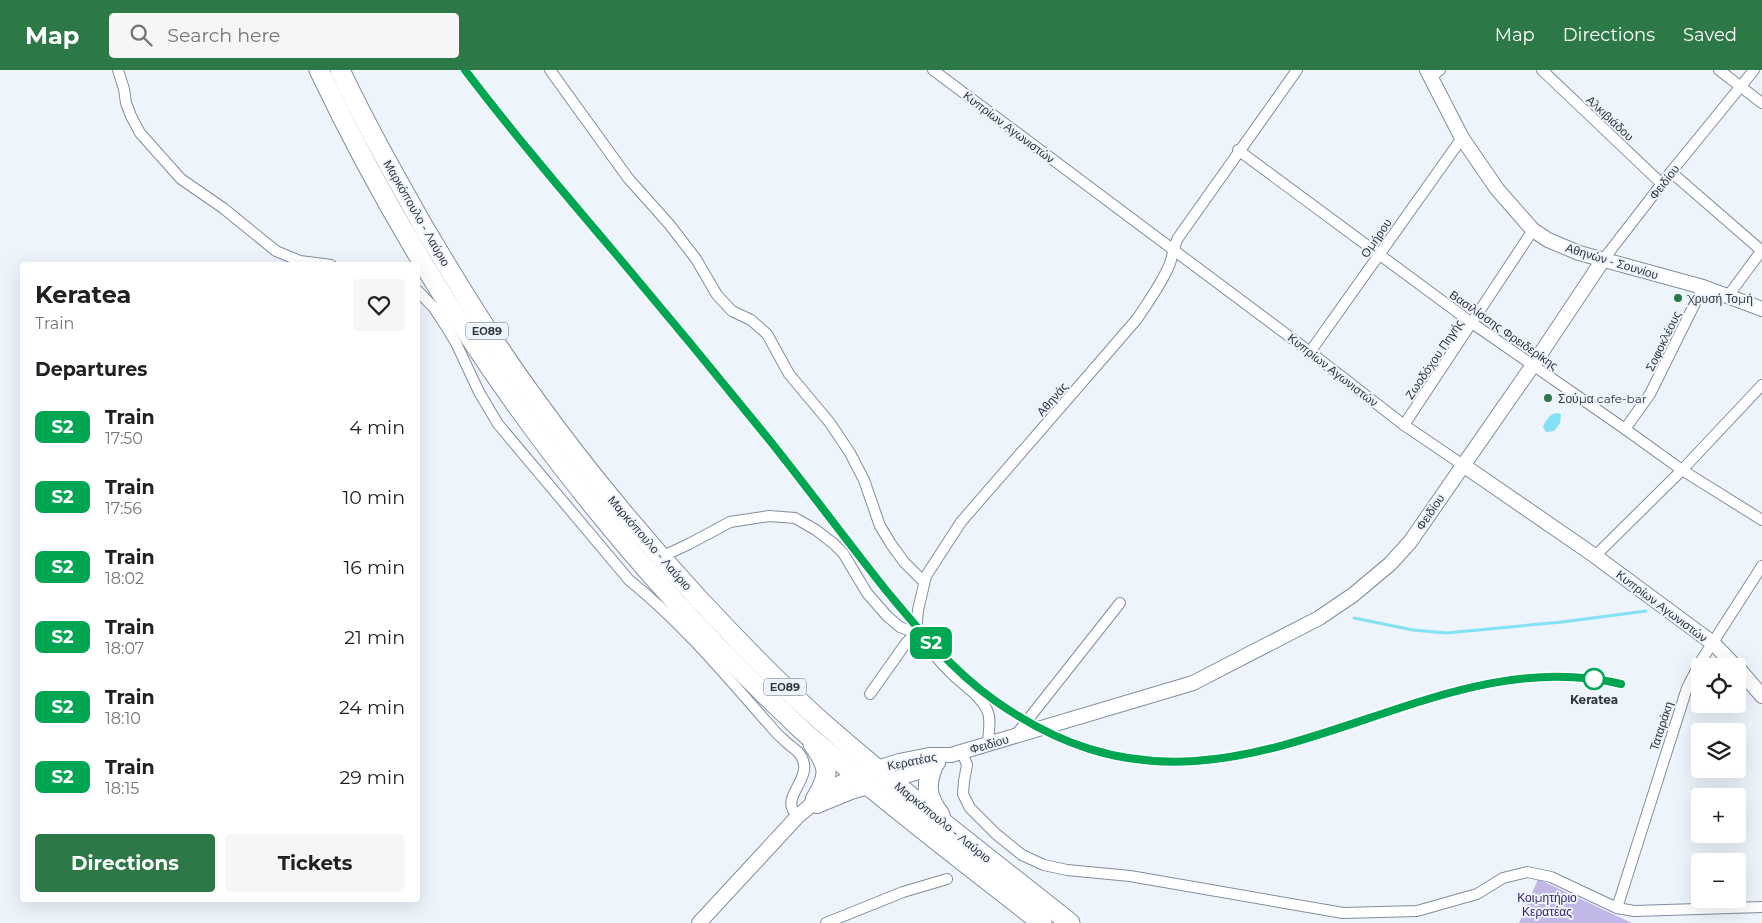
<!DOCTYPE html>
<meta charset="utf-8">
<style>
body{margin:0;font-family:Montserrat,sans-serif;background:#f6f6f6;color:#202124;height:100vh;display:flex;flex-direction:column;font-size:19px;white-space:nowrap}
*{box-sizing:border-box;margin:0}
p{font-size:16px;color:#757577}
.icon{flex:none;width:28px;height:28px;fill:none;stroke:currentColor;stroke-width:2;stroke-linecap:round;stroke-linejoin:round}
.map{position:relative;flex:1;overflow:hidden}
.drawer{position:absolute;left:20px;top:192px;width:400px;height:640px;display:flex;flex-direction:column;background:#fff;border-radius:5px;box-shadow:0 5px 20px #0002}
.drawer>*{flex:none}
.badge{padding:0 10px;border-radius:8px;font-size:18px;line-height:32px}
.tools{position:absolute;left:1691px;top:588px;display:grid;gap:10px}
.tools a{display:grid;place-items:center;width:55px;height:55px;border-radius:5px;background:#fff;box-shadow:0 5px 20px #0002;font-size:25px}
.map>.badge{position:absolute;translate:-50% -50%;box-shadow:0 0 0 2px #fff}
h2{padding:0 15px;font-size:19px;line-height:45px}
.round{display:grid;place-items:center;flex:none;width:52px;height:52px;border-radius:5px;background:#f6f6f6}
.overview{display:flex;align-items:center;justify-content:space-between;height:85px;padding:0 15px}
h1{font-size:24px;font-weight:700;line-height:38px}
.cta{display:flex;gap:10px;margin-top:auto;padding:10px 15px}
.cta a{flex:1;height:58px;border-radius:5px;background:#2c7847;color:#fff;font-size:20px;font-weight:700;line-height:58px;text-align:center}
.cta a+a{background:#f6f6f6;color:#202124}
ul{padding:0;list-style:none}
li{display:flex;align-items:center;gap:15px;height:70px;padding:0 15px}
li div{flex:1}
li b{display:block;font-size:19px}
li em{font-style:normal}
li .badge{min-width:55px;font-weight:700;text-align:center}
header{display:flex;align-items:center;gap:30px;box-sizing:border-box;height:70px;padding:0 25px;background:#2c7847;color:#fff}
header strong{font-size:24px}
nav{display:flex;gap:28px;margin-inline-start:auto;font-size:18px}
.search{width:350px;height:45px;background:#f6f6f6;display:flex;align-items:center;gap:12px;box-sizing:border-box;padding:0 18px;border-radius:5px;color:#757577;font-size:19px}
.map>svg:first-child{display:block}
.green{fill:#c1b8e7}
.water{fill:#83e1f5}
.lines{fill:none;stroke-linecap:round;stroke-linejoin:round}
.stream{stroke:#83e1f5;stroke-width:3}
.street-casing{stroke:#808ea0;stroke-width:12}
.secondary-casing{stroke:#808ea0;stroke-width:16}
.highway-casing{stroke:#808ea0;stroke-width:21}
.street{stroke:#fff;stroke-width:10}
.secondary{stroke:#fff;stroke-width:14}
.highway{stroke:#fff;stroke-width:19}
.rail-casing{stroke:#656c74;stroke-width:5}
.rail{stroke:#edf4fc;stroke-width:3;stroke-dasharray:9;stroke-linecap:butt}
.line-casing{stroke:#fff;stroke-width:11}
.line{stroke:#00a651;stroke-width:8}
.poi-dot{fill:#2c7847;stroke:#edf4fc;stroke-width:2}
.stop-dot{fill:#fff;stroke:#00a651;stroke-width:2.5}
.labels{text-anchor:middle;dominant-baseline:central;stroke-width:4;stroke-linejoin:round;paint-order:stroke}
.shield{fill:#edf4fc;stroke:#696f77;stroke-width:1}
.shield-label{font-size:11px;font-weight:bold;fill:#30363e}
.street-label{font-size:12px;fill:#30363e;stroke:#edf4fc}
.poi-label{font-size:12px;fill:#30363e;stroke:#edf4fc;text-anchor:start}
.stop-label{font-size:12px;font-weight:bold;fill:#30363e;stroke:#edf4fc}
.park-label{font-size:12px;fill:#38206b;stroke:#edf4fc}
</style>
<header>
<strong>Map</strong>
<div class="search"><svg class="icon" aria-label="search" viewBox="0 0 24 24"><circle cx="10" cy="10" r="6"/><path d="M15 15l6 6"/></svg>Search here</div>
<nav><a>Map</a><a>Directions</a><a>Saved</a></nav>
</header>
<div class="map">
<svg width="1762" height="853" viewBox="0 0 1762 853">
<rect width="100%" height="100%" fill="#edf4fc"/>
<polygon class="green" points="1538,809 1632,853 1519,853"/>
<path class="water" d="M1556,343L1561,344L1560,353L1554,361L1546,362L1543,357C1545,351 1550,344 1556,343Z"/>
<g class="lines">
<polyline class="stream" points="1354,548 1413,560 1446,563 1562,552 1646,541"/>
<g class="street-casing">
<g id="street">
<polyline points="118,0 124,19 126,33 131,46 140,63 181,109 223,138 276,181 300,191 331,195"/>
<polyline points="550,0 628,108 669,154 696,189 717,225 732,241 751,250 767,264 789,304 830,353 850,383 864,410 880,456 891,474 904,492 924,512"/>
<polyline points="933,0 1310,282 1404,355 1463,395"/>
<polyline points="1542,0 1662,114"/>
<polyline points="1719,0 1762,33"/>
<polyline points="1431,7 1440,0"/>
<polyline points="1238,80 1472,253 1625,359 1682,400 1762,450"/>
<polyline points="1671,102 1762,181"/>
<polyline points="1603,190 1671,102 1754,0"/>
<path d="M418,221L434,238L447,258L456,273L479,322L498,354L629,510C680,551 722,601 765,650C771,656 776,664 783,669C787,674 793,677 798,682C820,707 775,727 798,746"/>
<polyline points="1728,226 1762,180"/>
<polyline points="1310,282 1462,68"/>
<polyline points="1404,355 1533,160"/>
<polyline points="1625,359 1650,324 1703,217"/>
<polyline points="1595,486 1682,400 1762,315"/>
<polyline points="661,487 689,474 730,452 769,446 795,448 816,460 834,474 843,483 867,523 887,546 900,557 916,563"/>
<polyline points="870,624 906,573 916,563"/>
<polyline points="1015,666 1120,533"/>
<path d="M988,674C988,663 992,650 987,640C980,625 963,615 952,604C939,591 927,577 916,563L918,540L926,506L961,452L1137,249C1148,232 1160,216 1168,198C1173,188 1173,177 1178,168L1297,0"/>
<polyline points="962,682 967,695 964,711 963,724 970,738 996,764 1022,785 1044,795 1067,800 1130,806 1343,843 1417,841 1477,824 1503,808 1527,802 1551,807 1617,838 1634,841 1762,837"/>
<polyline points="1617,838 1687,618 1701,591 1762,496"/>
<polyline points="826,853 903,822 947,809"/>
</g>
</g>
<g class="secondary-casing">
<g id="secondary">
<polyline points="1427,0 1462,68 1497,119 1533,160 1548,170 1579,183 1703,217 1762,239"/>
<polyline points="1463,395 1595,486 1714,574 1735,596"/>
<polyline points="1738,598 1762,626"/>
<polyline points="817,736 851,722 915,703 938,693"/>
<polyline points="699,853 798,746 834,716 856,705 899,691 929,685 951,685 1193,613 1319,548 1353,525 1390,494 1410,472 1533,295 1603,190"/>
</g>
</g>
<g class="highway-casing">
<g id="highway">
<path d="M319,0C438,250 601,472 803,661C817,674 832,685 846,697C910,751 976,801 1042,853"/>
<path d="M340,0C366,55 396,108 426,161C459,216 493,272 531,324C582,395 638,463 697,527C737,570 778,613 822,652C902,722 987,787 1070,853"/>
<path d="M813,674C830,698 830,705 815,730"/>
<path d="M933,696C925,716 927,728 940,745"/>
</g>
</g>
<use href="#street" class="street"/>
<use href="#secondary" class="secondary"/>
<use href="#highway" class="highway"/>
<g class="rail-casing">
<path id="rail" d="M465,0C513,63 564,123 615,184C668,246 720,309 771,372C809,419 844,467 881,513C915,555 950,598 994,630C1053,672 1115,695 1188,692C1338,685 1467,579 1621,614"/>
</g>
<use href="#rail" class="rail"/>
</g>
<g class="lines">
<g class="line-casing">
<path id="line" d="M465,0C513,63 564,123 615,183C668,246 720,309 771,372C810,421 847,471 885,519C918,559 952,600 994,630C1056,674 1119,696 1195,691C1341,681 1472,579 1621,614"/>
</g>
<use href="#line" class="line"/>
</g>
<g class="poi-dot">
<circle cx="1678" cy="228" r="5"/>
<circle cx="1548" cy="328" r="5"/>
</g>
<circle class="stop-dot" cx="1594" cy="609" r="10"/>
<g class="labels">
<g class="shield">
<rect x="466" y="252.5" width="42" height="17" rx="4"/>
<rect x="764" y="608.5" width="42" height="17" rx="4"/>
</g>
<g class="shield-label">
<text x="487" y="261">ΕΟ89</text>
<text x="785" y="617">ΕΟ89</text>
</g>
<g class="street-label">
<text transform="translate(1610 48) rotate(43)">Αλκιβιάδου</text>
<text transform="translate(1009 57) rotate(37)">Κυπρίων Αγωνιστών</text>
<text transform="translate(1664 112) rotate(-52)">Φειδίου</text>
<text transform="translate(417 143) rotate(60)">Μαρκόπουλο - Λαύριο</text>
<text transform="translate(1376 168) rotate(-55)">Ομήρου</text>
<text transform="translate(1612 191) rotate(17)">Αθηνών - Σουνίου</text>
<text transform="translate(1504 260) rotate(35)">Βασιλίσσης Φρειδερίκης</text>
<text transform="translate(1663 271) rotate(-64)">Σοφοκλέους</text>
<text transform="translate(1434 289) rotate(-56)">Ζωοδόχου Πηγής</text>
<text transform="translate(1333 300) rotate(38)">Κυπρίων Αγωνιστών</text>
<text transform="translate(1052 329) rotate(-49)">Αθηνάς</text>
<text transform="translate(1430 442) rotate(-56)">Φειδίου</text>
<text transform="translate(650 473) rotate(49)">Μαρκόπουλο - Λαύριο</text>
<text transform="translate(1662 536) rotate(37)">Κυπρίων Αγωνιστών</text>
<text transform="translate(1661 656) rotate(-72)">Ταταράκη</text>
<text transform="translate(989 674) rotate(-16)">Φειδίου</text>
<text transform="translate(912 691) rotate(-11)">Κερατέας</text>
<text transform="translate(943 752) rotate(39)">Μαρκόπουλο - Λαύριο</text>
</g>
<g class="poi-label">
<text x="1688" y="228">Χρυσή Τομή</text>
<text x="1558" y="328">Σούμα cafe-bar</text>
</g>
<g class="stop-label">
<text x="1594" y="629">Keratea</text>
</g>
<g class="park-label">
<text x="1547" y="827">Κοιμητήριο<tspan x="1547" dy="14">Κερατέας</tspan></text>
</g>
</g>
</svg>
<div class="tools">
<a><svg class="icon" aria-label="locate" viewBox="0 0 24 24"><circle cx="12" cy="12" r="6"/><path d="M12 2v4M12 18v4M2 12h4M18 12h4"/></svg></a>
<a><svg class="icon" aria-label="layers" viewBox="0 0 24 24"><path d="M12 4l9 5-9 5-9-5zM3 14l9 5 9-5"/></svg></a>
<a>+</a>
<a>−</a>
</div>
<b class="badge" style="left:931px;top:573px;background:#00a651;color:#fff">S2</b>
<section class="drawer">
<div class="overview"><div><h1>Keratea</h1><p>Train</p></div><a class="round"><svg class="icon" aria-label="heart" viewBox="0 0 24 24"><path d="M12 20l-8-8c-3-5 5-10 8-4 3-6 11-1 8 4z"/></svg></a></div>
<h2>Departures</h2>
<ul>
<li><span class="badge" style="background:#00a651;color:#fff">S2</span><div><b>Train</b><p>17:50</p></div><em>4 min</em></li>
<li><span class="badge" style="background:#00a651;color:#fff">S2</span><div><b>Train</b><p>17:56</p></div><em>10 min</em></li>
<li><span class="badge" style="background:#00a651;color:#fff">S2</span><div><b>Train</b><p>18:02</p></div><em>16 min</em></li>
<li><span class="badge" style="background:#00a651;color:#fff">S2</span><div><b>Train</b><p>18:07</p></div><em>21 min</em></li>
<li><span class="badge" style="background:#00a651;color:#fff">S2</span><div><b>Train</b><p>18:10</p></div><em>24 min</em></li>
<li><span class="badge" style="background:#00a651;color:#fff">S2</span><div><b>Train</b><p>18:15</p></div><em>29 min</em></li>
</ul>
<div class="cta"><a>Directions</a><a>Tickets</a></div>
</section>
</div>
